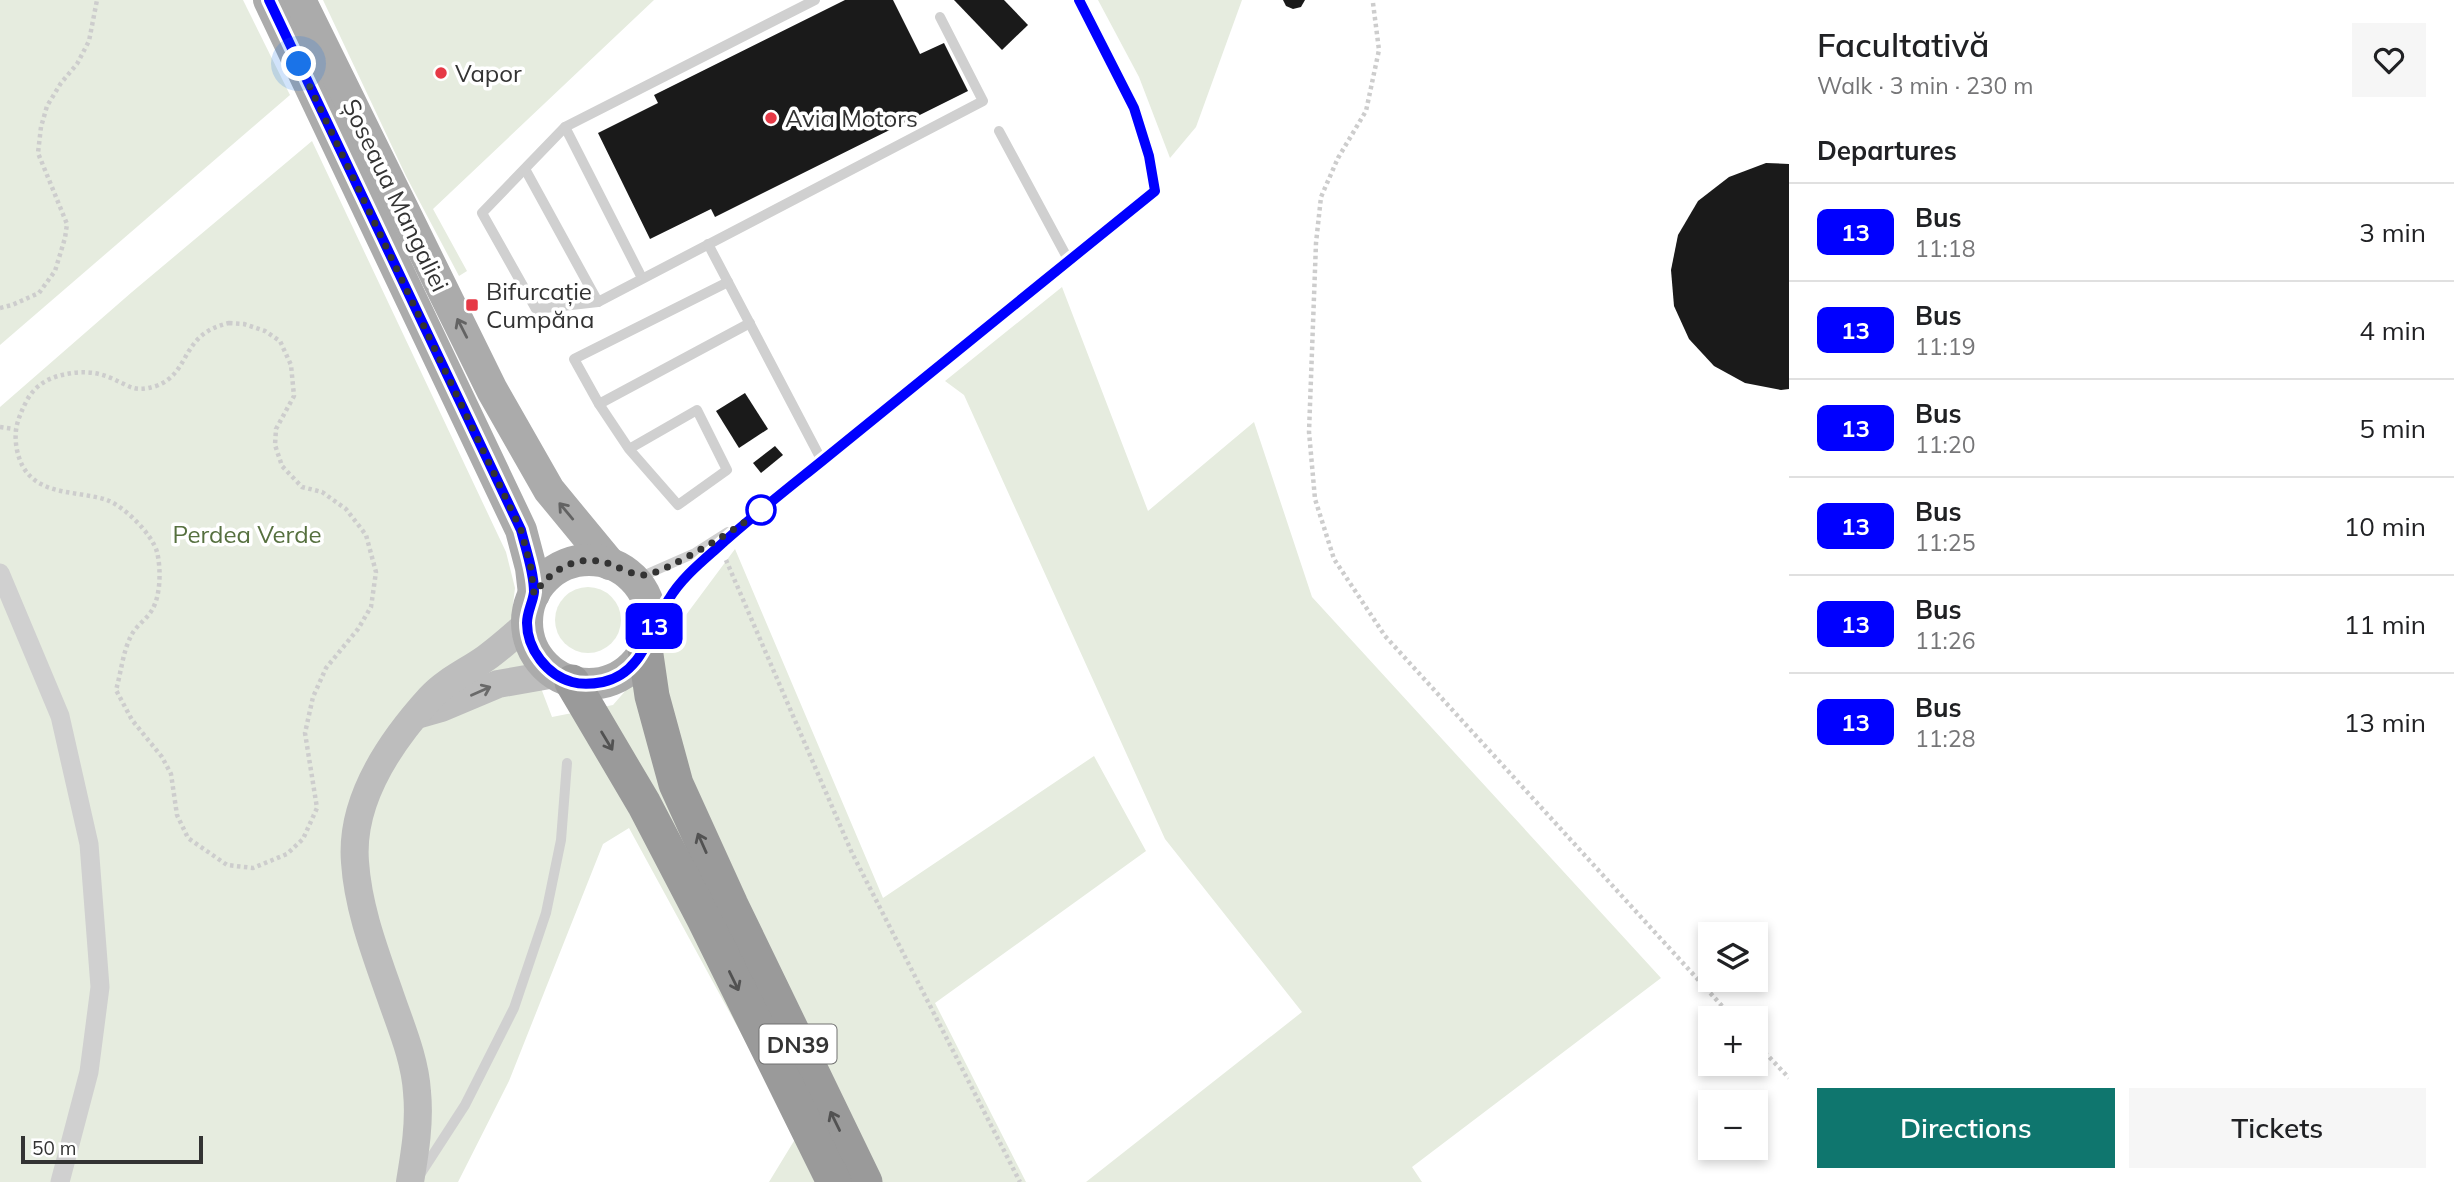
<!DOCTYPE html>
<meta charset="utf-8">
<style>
body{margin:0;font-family:Mulish,sans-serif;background:#f6f6f6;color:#202124;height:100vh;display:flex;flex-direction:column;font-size:26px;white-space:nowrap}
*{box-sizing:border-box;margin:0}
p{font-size:23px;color:#757577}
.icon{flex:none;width:38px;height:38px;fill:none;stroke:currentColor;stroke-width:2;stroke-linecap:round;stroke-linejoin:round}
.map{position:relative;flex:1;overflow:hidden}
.side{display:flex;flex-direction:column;background:#fff;width:665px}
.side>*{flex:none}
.badge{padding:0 14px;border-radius:10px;font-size:24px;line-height:46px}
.fabs{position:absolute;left:1698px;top:922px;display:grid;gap:14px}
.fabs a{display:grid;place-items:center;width:70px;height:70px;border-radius:0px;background:#fff;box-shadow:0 4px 10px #0003;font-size:35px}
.scale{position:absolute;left:21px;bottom:18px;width:182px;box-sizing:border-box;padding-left:7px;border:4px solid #333;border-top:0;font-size:19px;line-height:24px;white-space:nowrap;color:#333;-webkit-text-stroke:5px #fff;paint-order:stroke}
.you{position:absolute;width:35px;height:35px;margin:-18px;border:5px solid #fff;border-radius:50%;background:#1a73e8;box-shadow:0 0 0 10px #1a73e833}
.map>.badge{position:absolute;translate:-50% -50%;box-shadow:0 0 0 4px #fff}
h2{padding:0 28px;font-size:26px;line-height:63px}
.round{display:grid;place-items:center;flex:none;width:74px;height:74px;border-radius:0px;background:#f6f6f6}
.headline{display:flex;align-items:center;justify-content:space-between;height:119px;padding:0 28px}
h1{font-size:33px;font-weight:600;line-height:52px}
.cta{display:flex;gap:14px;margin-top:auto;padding:14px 28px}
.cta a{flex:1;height:80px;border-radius:0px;background:#0f766e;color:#fff;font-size:28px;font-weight:600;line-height:80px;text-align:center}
.cta a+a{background:#f6f6f6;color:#202124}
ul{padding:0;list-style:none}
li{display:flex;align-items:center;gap:21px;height:98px;padding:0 28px;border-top:2px solid #e0e0e0}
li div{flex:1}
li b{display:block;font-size:26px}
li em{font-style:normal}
li .badge{min-width:77px;font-weight:700;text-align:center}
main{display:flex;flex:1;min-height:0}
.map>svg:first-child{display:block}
.green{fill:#e6ecdf}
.building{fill:#1a1a1a}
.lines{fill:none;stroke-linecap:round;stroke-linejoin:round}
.path{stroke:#cdcdcd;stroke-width:4.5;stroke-dasharray:3.5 3.5;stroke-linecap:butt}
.lane{stroke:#d0d0d0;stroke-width:10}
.street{stroke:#d0d0d0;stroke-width:19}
.secondary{stroke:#bdbdbd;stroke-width:28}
.primary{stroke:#ababab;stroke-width:32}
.highway{stroke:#9a9a9a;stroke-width:35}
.oneway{stroke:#636363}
.oneway2{stroke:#6a6a6a}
.oneway3{stroke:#525252}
.line-casing{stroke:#fff;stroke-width:16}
.line{stroke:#00f;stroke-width:10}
.walk{stroke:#333;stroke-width:7;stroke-dasharray:0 12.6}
.poi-dot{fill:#e63946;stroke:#fff;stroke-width:2.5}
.stop-dot{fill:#fff;stroke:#00f;stroke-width:3.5}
.labels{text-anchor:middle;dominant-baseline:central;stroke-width:7;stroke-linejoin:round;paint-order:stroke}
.shield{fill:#fff;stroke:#707070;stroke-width:2}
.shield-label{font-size:23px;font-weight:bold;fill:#333}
.poi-label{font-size:24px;fill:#333;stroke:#fff;text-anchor:start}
.street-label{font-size:24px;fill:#333;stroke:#fff}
.park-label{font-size:24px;fill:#56703f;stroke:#fff}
</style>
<main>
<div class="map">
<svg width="1789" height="1182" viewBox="0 0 1789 1182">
<rect width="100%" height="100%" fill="#fff"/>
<g class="green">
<polygon points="0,0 243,0 290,95 0,345"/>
<polygon points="323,0 654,0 433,209 467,271 459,276 406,176"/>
<polygon points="1098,0 1242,0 1196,127 1170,158 1139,77"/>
<polygon points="312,141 506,552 515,588 512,612 552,717 613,705 654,658 735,549 883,898 1094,756 1146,851 935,1003 1026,1182 769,1182 797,1136 629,828 603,844 509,1081 458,1182 0,1182 0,407 132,292"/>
<polygon points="1062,287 1148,511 1254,422 1312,597 1661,978 1412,1167 1422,1182 1086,1182 1302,1012 1165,839 964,395 945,381"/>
<circle cx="588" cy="620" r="33"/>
</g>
<g class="building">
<polygon points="845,0 893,0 920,54 944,43 968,91 715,217 711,209 650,239 598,133 658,103 654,95"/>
<polygon points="954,0 1004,0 1028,25 1002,50"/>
<polygon points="1283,0 1305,0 1301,7 1293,9 1286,6"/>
<polygon points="1766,163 1789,164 1789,389 1781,390 1745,383 1714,366 1689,339 1674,306 1671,270 1678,235 1698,201 1729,177"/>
<polygon points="745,393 768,429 739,448 716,411"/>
<polygon points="775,446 783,455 761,473 753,463"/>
</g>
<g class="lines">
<g class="path">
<polyline points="1373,3 1379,50 1366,111 1338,158 1321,197 1316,243 1309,432 1315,499 1334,559 1385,636 1733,1018"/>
<polyline points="0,308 12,305 39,293 55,271 65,238 67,224 38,153 41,127 47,106 61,83 77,64 89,41 97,0"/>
<path d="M229,323L244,324L265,331L280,341L291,365L294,396L276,429L275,445L282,466L302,487L322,492L346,509L366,535L376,572L371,607L358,629L326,668L313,697L305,733L317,808L303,839L287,854L253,868L227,865L188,838L177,815L171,774L162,757L132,720L116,690C121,673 123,650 132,634C137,625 147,619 152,610C161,595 161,568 157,552C152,534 125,507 107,500C73,489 27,498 17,450C13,430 18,418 27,400C33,389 43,381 55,377C73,371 93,370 111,378C130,386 134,393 156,386C192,373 179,334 229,323Z"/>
<polyline points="0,427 14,429"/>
<polyline points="726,560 852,853 1020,1182"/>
<polyline points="1755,1042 1789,1078"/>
</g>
<g class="lane">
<polyline points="815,0 565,127 482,213 536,309 598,302 983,101 940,17"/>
<polyline points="565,127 642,278"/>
<polyline points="999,131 1069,261"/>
<polyline points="525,169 598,302"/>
<polyline points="708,244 822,461"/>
<polyline points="599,404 750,323"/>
<polyline points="629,449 678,505 727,470 697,410 629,449 599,404 574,359 728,282"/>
<polyline points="624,571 645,575 695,553 728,532"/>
<polyline points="651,632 669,598 685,577 752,517 1155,191 1149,156 1134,108 1079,0"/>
<polyline points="421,1173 465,1105 514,1008 546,913 561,840 567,763"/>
</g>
<polyline class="street" points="0,573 60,716 89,844 100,987 89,1072 60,1182"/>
<g class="secondary">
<polyline points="420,714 441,708 498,684 555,674"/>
<path d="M410,1182C415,1152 420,1122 417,1092C415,1059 401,1027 390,995C375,952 358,908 355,862C350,800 390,742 430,698C445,681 468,671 486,658C500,648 513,636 527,624"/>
</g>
<g class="primary">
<polyline points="269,0 521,530 531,568 534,594"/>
<polyline points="300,0 492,390 549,490 610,564"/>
<circle cx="589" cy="622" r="62"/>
</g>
<g class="highway">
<polyline points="645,648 652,696 676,784 731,905 865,1182"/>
<polyline points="572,682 644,804 704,919 834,1182"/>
</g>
</g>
<defs><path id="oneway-shaft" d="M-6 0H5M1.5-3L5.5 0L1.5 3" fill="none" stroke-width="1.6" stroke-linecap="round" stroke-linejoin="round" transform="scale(1.75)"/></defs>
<g class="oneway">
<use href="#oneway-shaft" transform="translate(462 328) rotate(-117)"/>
<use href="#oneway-shaft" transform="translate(566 511) rotate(-130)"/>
</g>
<use class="oneway2" href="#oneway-shaft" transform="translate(481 691) rotate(-24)"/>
<g class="oneway3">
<use href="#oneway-shaft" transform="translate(607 741) rotate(59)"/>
<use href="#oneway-shaft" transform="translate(702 843) rotate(-114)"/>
<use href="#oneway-shaft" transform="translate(734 981) rotate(64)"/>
<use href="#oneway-shaft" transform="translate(835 1121) rotate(-116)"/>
</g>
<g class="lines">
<g class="line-casing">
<path id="line" d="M269,0L521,530C526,550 534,572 534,592C533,602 527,612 527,623C527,649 547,675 572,682C582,685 593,684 603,682C644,673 650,629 669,599C681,579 699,564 716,549C750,518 786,490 822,461C932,371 1044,281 1155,191L1149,156L1134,108L1079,0"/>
</g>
<use href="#line" class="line"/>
<path class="walk" d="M299,64L521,530L531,568L534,594C552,568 581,552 613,565C622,569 633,575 644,575C664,574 744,525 761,510"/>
</g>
<g class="poi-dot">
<circle cx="441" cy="73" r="7"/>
<circle cx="771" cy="118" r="7"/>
<rect x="465" y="298" width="14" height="14" rx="3.5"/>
</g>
<circle class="stop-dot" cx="761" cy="510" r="14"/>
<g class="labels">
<rect class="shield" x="759.5" y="1024.5" width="77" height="39" rx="5"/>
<g class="shield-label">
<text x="798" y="1044">DN39</text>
</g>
<g class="poi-label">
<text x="455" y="73">Vapor</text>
<text x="785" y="118">Avia Motors</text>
<text x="486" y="291">Bifurcație<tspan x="486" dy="28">Cumpăna</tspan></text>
</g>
<g class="street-label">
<text transform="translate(396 195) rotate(64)">Șoseaua Mangaliei</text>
</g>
<g class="park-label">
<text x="247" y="534">Perdea Verde</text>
</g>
</g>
</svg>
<div class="fabs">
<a><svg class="icon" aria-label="layers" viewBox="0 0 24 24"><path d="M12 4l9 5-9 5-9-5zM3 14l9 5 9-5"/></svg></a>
<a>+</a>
<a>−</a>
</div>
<div class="scale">50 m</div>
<div class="you" style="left:299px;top:64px"></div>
<b class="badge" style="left:654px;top:626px;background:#00f;color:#fff">13</b>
</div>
<section class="side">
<div class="headline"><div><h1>Facultativă</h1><p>Walk · 3 min · 230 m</p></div><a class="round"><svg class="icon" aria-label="heart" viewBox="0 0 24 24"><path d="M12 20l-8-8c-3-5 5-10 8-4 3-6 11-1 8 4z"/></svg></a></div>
<h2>Departures</h2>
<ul>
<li><span class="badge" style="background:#00f;color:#fff">13</span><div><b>Bus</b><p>11:18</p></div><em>3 min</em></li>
<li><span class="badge" style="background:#00f;color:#fff">13</span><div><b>Bus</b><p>11:19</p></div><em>4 min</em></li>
<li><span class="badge" style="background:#00f;color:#fff">13</span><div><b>Bus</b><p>11:20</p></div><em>5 min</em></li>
<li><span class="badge" style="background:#00f;color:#fff">13</span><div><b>Bus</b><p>11:25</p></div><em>10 min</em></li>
<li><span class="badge" style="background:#00f;color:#fff">13</span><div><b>Bus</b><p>11:26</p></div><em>11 min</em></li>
<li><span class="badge" style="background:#00f;color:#fff">13</span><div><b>Bus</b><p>11:28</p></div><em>13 min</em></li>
</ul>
<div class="cta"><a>Directions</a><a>Tickets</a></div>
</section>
</main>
